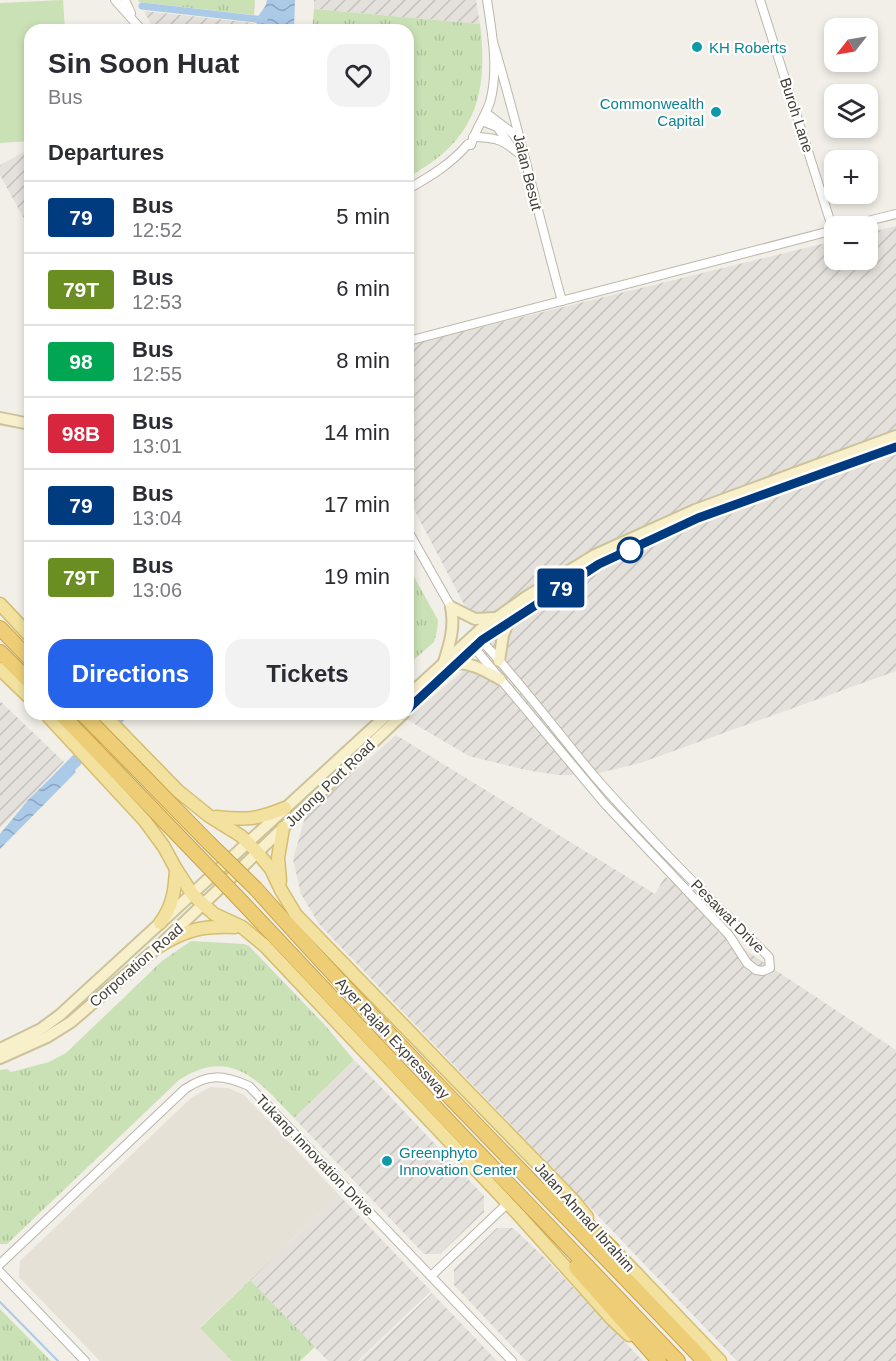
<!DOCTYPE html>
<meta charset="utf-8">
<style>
body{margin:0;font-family:Helvetica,sans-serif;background:#f2f2f3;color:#2b2b33;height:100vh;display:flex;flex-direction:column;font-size:22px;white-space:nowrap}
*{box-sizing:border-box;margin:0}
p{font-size:20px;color:#7c7c81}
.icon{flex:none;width:33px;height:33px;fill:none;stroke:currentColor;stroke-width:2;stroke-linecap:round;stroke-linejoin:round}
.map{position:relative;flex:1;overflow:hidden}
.side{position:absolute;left:24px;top:24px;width:390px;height:696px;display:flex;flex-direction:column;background:#fff;border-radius:18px;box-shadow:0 3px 9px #0003}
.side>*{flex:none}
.badge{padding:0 12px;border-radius:4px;font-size:21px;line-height:39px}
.needle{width:39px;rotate:239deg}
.controls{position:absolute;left:824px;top:18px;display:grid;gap:12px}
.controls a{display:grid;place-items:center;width:54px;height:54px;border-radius:12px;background:#fff;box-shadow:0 3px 9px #0003;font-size:30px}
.map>.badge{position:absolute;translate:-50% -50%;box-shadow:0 0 0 3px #fff}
h2{padding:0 24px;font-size:22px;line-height:54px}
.round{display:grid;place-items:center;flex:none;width:63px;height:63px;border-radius:18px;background:#f2f2f3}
.summary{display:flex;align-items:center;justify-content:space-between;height:102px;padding:0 24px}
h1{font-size:28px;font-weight:700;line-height:45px}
.button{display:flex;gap:12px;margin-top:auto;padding:12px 24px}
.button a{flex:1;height:69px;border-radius:18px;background:#2563eb;color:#fff;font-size:24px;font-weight:700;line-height:69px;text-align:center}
.button a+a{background:#f2f2f3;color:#2b2b33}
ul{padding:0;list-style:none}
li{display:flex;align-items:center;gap:18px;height:72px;padding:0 24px;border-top:2px solid #e1e1e2}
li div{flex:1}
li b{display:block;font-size:22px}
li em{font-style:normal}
li .badge{min-width:66px;font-weight:700;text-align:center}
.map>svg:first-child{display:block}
.residential{fill:#e5e1d6}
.industrial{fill:url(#industrial-furrows)}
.grass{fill:url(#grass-tufts)}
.green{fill:#cae1b5}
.water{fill:url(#water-waves)}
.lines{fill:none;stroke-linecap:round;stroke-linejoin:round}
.stream{stroke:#aacae8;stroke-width:2}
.canal{stroke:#aacae8;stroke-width:7}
.river{stroke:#aacae8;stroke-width:12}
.street-casing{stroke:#bcb7ab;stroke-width:10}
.secondary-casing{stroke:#ccc39c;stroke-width:14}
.primary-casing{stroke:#d6be71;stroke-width:15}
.highway-casing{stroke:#cba448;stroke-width:16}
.street{stroke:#fff;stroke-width:8}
.secondary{stroke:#f8f0cb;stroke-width:10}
.primary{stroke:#f2e19f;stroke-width:12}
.highway{stroke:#edce77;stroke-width:14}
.highway-bridge-casing{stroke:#cba448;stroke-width:16;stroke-linecap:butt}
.highway-bridge{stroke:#edce77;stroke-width:14}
.line-casing{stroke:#fff;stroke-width:14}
.line{stroke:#003b80;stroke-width:9}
.culture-dot{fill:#0f9aa8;stroke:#fff;stroke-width:2}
.stop-dot{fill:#fff;stroke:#003b80;stroke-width:3}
.labels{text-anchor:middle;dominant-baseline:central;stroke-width:4.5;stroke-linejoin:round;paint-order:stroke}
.culture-label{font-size:15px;fill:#0d838f;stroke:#fff;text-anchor:start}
.street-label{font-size:15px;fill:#444037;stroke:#fff}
</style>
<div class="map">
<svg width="896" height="1361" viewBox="0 0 896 1361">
<defs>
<pattern id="industrial-furrows" width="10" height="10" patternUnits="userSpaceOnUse" patternTransform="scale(1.5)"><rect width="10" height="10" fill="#e4e1dc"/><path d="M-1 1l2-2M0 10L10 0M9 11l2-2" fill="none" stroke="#c5c2bd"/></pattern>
<pattern id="grass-tufts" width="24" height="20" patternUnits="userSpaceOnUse" patternTransform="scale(1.5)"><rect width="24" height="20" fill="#cae1b5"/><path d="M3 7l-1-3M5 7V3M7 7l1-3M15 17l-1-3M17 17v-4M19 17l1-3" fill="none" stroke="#afc29c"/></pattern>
<pattern id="water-waves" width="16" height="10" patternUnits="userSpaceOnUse" patternTransform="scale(1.5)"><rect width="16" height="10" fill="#aacae8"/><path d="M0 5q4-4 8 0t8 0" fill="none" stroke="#8ca5bd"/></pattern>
</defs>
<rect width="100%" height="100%" fill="#f1efe7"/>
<polygon class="residential" points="210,1087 228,1088 244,1095 339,1195 200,1327 232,1361 100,1361 19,1277 20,1261 191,1098"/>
<g class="industrial">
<polygon points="314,0 476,0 480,24 314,9"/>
<polygon points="144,11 254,23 253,30 154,30"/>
<polygon points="30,149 30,230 0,175 0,165"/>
<polygon points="896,226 896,671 640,763 591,775 558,775 526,770 469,756 406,719 488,650 408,498 408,345 834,241 834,260 867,260 867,233"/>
<polygon points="0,701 64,762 0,828"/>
<polygon points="396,735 655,894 665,877 728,917 718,932 896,1050 896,1361 737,1361 319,924 301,894 293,859 306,814"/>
<polygon points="354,1060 381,1087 484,1196 484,1212 440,1254 424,1254 294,1118"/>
<polygon points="339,1195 431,1291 358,1361 328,1361 250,1280"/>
<polygon points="497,1228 513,1228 546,1259 643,1361 526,1361 454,1285 454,1269"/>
<polygon points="432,1293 497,1361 360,1361"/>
</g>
<g class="grass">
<polygon points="138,0 255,0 254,15 139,2"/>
<path d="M314,9L480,24C489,96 474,142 408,177V30H312Z"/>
<polygon points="408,566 438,620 437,631 434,642 408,665"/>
<path d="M191,941L244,944L249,946L324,1024L354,1060L294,1118C259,1081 231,1046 179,1080L7,1244H0V1070L7,1069L11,1072L49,1062L66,1053L162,961Z"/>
<polygon points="250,1280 315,1347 300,1361 232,1361 200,1328"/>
<polygon points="0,1309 51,1361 0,1361"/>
</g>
<polygon class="green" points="63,0 65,30 30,30 30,141 0,143 0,3"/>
<g class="water">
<path d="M267,0H295L294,30H265L256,23C257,13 266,10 267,0Z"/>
<polygon points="67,762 76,772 0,849 0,834 28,800"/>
</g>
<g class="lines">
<polyline class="stream" points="0,1302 58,1361"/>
<polyline class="canal" points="142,6 264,20"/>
<polyline class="river" points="60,777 122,714"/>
<g class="street-casing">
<g id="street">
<polyline points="115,0 139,27"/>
<polyline points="125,0 131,13"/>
<polyline points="760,0 833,230"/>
<path d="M493,42C519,128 538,215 562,301"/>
<polyline points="486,113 510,131 519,141"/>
<polyline points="482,121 497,127 510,145"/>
<path d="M473,137C498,137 505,141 523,157"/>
<path d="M408,189C431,176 451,164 468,144L471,145C475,130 485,117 490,102C499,69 492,33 487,0"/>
<polyline points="848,226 896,214"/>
<polyline points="408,341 834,230"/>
<polyline points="408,531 451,607"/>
<path d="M472,645L605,804L729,935L747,963L756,970L763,971L770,968L769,957C710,899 650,840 595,777C556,731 520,681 478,637"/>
<path d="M0,1264L185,1089C209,1073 223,1075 249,1086L512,1361"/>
<polyline points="0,1272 85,1361"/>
<polyline points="431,1276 508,1203"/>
</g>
</g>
<g class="secondary-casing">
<g id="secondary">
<polyline points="0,418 30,424"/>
<polyline points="451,607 475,619 495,618"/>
<polyline points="499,661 503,635 508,623"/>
<path d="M444,662C450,643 455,627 451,607"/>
<path d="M456,663C473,663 485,671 500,679"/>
<polyline points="408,696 481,629 526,597 595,555 695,510 896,436"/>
<polyline points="408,709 482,640 599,564 698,518 896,447"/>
<polyline points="0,1049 41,1029 60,1015 388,714"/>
<polyline points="0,1058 47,1037 71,1022 158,947 403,714"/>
</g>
</g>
<g class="primary-casing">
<g id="primary">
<polyline points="0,604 30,636"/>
<polyline points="0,669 30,698"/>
<polyline points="46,714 145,821 164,847 176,869 193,895 214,914 242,927 265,946 518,1214 612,1319 629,1335"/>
<polyline points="103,714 178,791 209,816 241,836 257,852 271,869 281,890 296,915 574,1201 587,1217"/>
<path d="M216,817C247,820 256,820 285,808"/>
<polyline points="280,881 278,858 283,828"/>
<path d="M160,923C173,906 175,890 176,869"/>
<path d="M158,947C186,929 203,926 235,927"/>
<polyline points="611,1247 720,1361"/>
</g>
</g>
<g class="highway-casing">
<g id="highway">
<polyline points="0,628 30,659"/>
<polyline points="0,652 30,682"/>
<polyline points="61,714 197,855"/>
<polyline points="83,714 208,842"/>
<path d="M256,889C400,1051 555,1203 704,1361"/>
<polyline points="243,903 453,1126 678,1361"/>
<polyline points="550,1187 616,1253"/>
<polyline points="576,1267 659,1361"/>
</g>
</g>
<use href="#street" class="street"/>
<use href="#secondary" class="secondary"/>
<use href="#primary" class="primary"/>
<use href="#highway" class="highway"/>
<g class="highway-bridge-casing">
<g id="highway-bridge">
<polyline points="208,842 256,889"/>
<polyline points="197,855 243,903"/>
</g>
</g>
<use href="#highway-bridge" class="highway-bridge"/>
</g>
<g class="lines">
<g class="line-casing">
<polyline id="line" points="408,709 482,640 599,564 698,518 896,447"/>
</g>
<use href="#line" class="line"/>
</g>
<g class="culture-dot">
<circle cx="697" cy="47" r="6"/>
<circle cx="716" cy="112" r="6"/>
<circle cx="387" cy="1161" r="6"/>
</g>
<circle class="stop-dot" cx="630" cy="550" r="12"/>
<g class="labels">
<g class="culture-label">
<text x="709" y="47">KH Roberts</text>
<text x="704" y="103" text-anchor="end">Commonwealth<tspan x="704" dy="17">Capital</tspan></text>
<text x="399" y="1152">Greenphyto<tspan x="399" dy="17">Innovation Center</tspan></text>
</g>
<g class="street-label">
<text transform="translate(797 115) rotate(72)">Buroh Lane</text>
<text transform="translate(528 172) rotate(76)">Jalan Besut</text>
<text transform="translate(330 783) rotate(-44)">Jurong Port Road</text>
<text transform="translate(728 916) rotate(45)">Pesawat Drive</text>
<text transform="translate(136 965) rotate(-41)">Corporation Road</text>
<text transform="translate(393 1038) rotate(47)">Ayer Rajah Expressway</text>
<text transform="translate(315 1155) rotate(46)">Tukang Innovation Drive</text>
<text transform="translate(585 1217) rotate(48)">Jalan Ahmad Ibrahim</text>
</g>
</g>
</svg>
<div class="controls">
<a><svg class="needle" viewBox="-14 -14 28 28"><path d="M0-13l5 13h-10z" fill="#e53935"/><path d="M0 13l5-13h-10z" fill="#7c7c81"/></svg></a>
<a><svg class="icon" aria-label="layers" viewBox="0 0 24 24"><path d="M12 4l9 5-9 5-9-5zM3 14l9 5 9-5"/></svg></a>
<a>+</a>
<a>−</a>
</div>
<b class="badge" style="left:561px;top:588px;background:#003b80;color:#fff">79</b>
<section class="side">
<div class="summary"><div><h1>Sin Soon Huat</h1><p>Bus</p></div><a class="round"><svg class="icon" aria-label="heart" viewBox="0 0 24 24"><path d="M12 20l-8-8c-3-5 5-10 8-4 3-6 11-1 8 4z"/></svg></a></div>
<h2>Departures</h2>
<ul>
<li><span class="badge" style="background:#003b80;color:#fff">79</span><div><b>Bus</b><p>12:52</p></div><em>5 min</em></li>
<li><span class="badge" style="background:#6b8e23;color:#fff">79T</span><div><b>Bus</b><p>12:53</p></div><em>6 min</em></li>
<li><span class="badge" style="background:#00a651;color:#fff">98</span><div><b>Bus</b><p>12:55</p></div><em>8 min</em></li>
<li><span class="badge" style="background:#d7263d;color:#fff">98B</span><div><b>Bus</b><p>13:01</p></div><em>14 min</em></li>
<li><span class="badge" style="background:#003b80;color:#fff">79</span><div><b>Bus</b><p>13:04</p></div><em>17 min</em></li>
<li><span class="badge" style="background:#6b8e23;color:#fff">79T</span><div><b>Bus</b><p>13:06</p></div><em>19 min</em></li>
</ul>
<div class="button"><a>Directions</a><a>Tickets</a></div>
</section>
</div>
